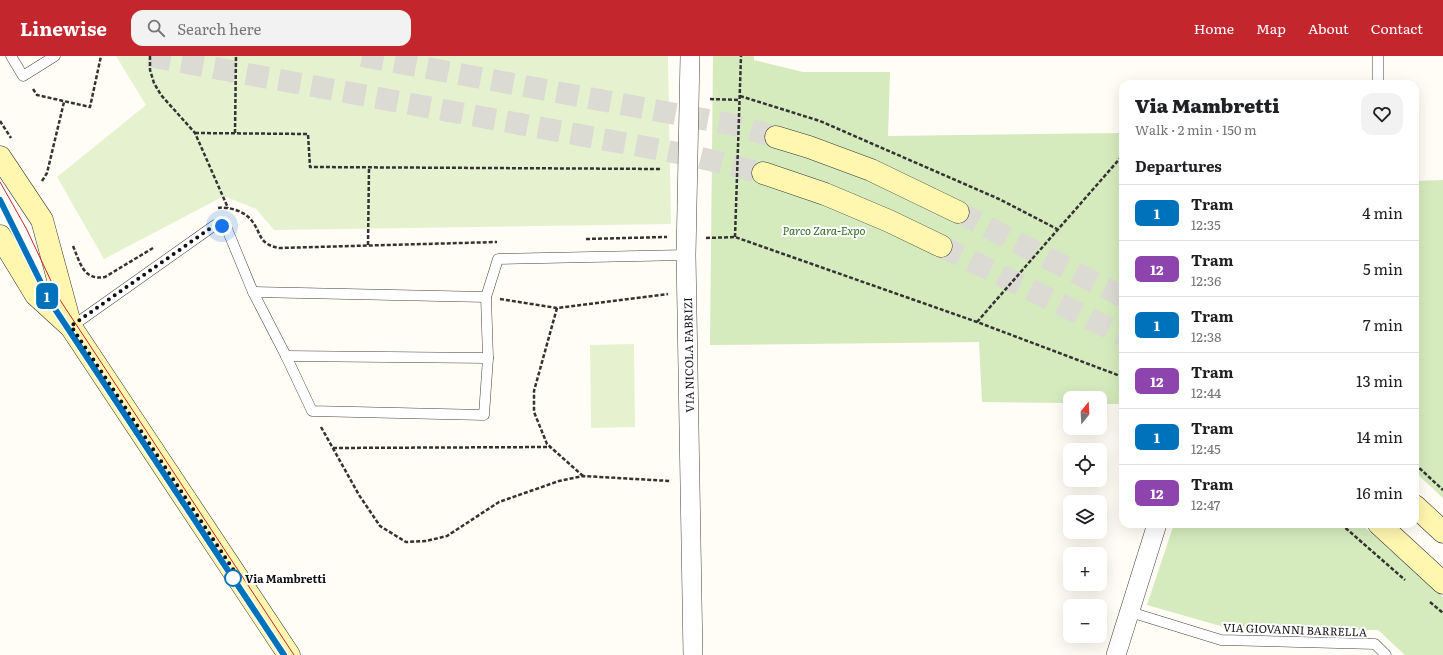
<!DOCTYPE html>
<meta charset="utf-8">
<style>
body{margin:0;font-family:Literata,serif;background:#f2f2f2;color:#202124;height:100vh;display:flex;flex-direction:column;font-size:15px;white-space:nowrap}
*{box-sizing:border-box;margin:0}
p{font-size:13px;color:#757577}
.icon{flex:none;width:22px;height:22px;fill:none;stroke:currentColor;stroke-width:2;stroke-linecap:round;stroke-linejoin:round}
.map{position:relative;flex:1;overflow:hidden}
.panel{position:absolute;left:1119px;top:24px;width:300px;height:448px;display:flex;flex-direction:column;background:#fff;border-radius:12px;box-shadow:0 4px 16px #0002}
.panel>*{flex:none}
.badge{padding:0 8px;border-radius:6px;font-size:14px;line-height:26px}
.needle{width:26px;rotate:18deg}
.controls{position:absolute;left:1063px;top:335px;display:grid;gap:8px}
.controls a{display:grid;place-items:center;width:44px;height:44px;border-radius:8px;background:#fff;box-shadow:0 4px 16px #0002;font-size:20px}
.you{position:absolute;width:20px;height:20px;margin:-10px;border:3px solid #fff;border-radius:50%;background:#1a73e8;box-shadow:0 0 0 6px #1a73e833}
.map>.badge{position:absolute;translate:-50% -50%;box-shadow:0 0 0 2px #fff}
h2{padding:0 16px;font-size:15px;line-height:36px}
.round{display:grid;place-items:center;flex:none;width:42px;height:42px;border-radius:12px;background:#f2f2f2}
.head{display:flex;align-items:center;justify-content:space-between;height:68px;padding:0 16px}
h1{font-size:19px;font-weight:800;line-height:30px}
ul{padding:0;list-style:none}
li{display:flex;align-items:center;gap:12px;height:56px;padding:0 16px;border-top:1px solid #e0e0e0}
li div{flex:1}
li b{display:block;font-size:15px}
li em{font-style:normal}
li .badge{min-width:44px;font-weight:700;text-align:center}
header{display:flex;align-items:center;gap:24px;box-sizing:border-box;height:56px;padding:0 20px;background:#c4262e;color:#fff}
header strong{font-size:19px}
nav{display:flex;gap:22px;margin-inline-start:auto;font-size:14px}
.search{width:280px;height:36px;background:#f2f2f2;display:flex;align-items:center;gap:10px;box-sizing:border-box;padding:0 14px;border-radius:12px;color:#757577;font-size:15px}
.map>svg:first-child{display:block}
.green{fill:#d5ebbd}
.pitch{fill:#e6f2cf}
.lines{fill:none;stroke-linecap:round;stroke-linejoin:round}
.secondary-tunnel{stroke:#dbdad3;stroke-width:22;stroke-dasharray:22 11;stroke-linecap:butt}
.lane-casing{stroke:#444;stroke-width:11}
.street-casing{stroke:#444;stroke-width:20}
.secondary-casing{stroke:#333;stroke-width:23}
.path{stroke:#333;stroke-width:2.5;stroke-dasharray:4 2;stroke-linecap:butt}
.lane{stroke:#fff;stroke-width:10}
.street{stroke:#fff;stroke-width:19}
.secondary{stroke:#fff6b0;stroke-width:22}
.tram{stroke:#c4262e;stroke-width:1}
.line-casing{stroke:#fff;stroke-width:9}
.line{stroke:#0072bc;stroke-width:6}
.walk{stroke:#111;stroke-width:4;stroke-dasharray:0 7.2}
.stop-dot{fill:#fff;stroke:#0072bc;stroke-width:2}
.labels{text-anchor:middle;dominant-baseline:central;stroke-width:4;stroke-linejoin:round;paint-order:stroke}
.park-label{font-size:11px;font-style:italic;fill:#2f6b1f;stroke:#fff}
.street-label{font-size:11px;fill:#111;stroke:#fff}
.stop-label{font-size:11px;font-weight:bold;fill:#111;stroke:#fff;text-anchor:start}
</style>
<header>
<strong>Linewise</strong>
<div class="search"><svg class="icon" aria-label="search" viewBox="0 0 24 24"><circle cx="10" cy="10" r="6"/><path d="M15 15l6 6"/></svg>Search here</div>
<nav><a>Home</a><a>Map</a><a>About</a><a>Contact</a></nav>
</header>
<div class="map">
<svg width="1443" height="599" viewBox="0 0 1443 599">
<rect width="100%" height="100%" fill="#fffdf5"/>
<g class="green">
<polygon points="713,0 754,0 754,4 803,16 890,16 888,80 1123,77 1123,348 1100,348 1100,342 1070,342 1070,347 982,346 979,286 710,289"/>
<polygon points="1443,124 1443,442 1415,416 1415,125"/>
<polygon points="1174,468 1361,468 1443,541 1443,599 1405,599 1378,574 1224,571 1147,549"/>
</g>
<g class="pitch">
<polygon points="116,0 668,0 671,168 274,174 256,153 224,140 104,203 57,121 146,49"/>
<polygon points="634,288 635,371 591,372 590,289"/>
</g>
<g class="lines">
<g class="secondary-tunnel">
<polyline points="149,0 689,99 763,117"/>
<polyline points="362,0 735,69 776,81"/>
<polyline points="958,156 1123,241"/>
<polyline points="941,190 1123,279"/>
</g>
<g class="lane-casing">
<g id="lane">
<polyline points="11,0 23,20 55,0"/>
<polyline points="1378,28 1378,0"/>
<polyline points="253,236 486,241"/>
<polyline points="71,271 215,169 222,170 227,173 253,236 286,300 312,355 484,359 488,302 486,241 498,203 686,199"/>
<polyline points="286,300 488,302"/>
<polyline points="1130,556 1221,584 1375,588 1386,599"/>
</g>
</g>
<g class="street-casing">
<g id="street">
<polyline points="690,0 686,199 693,599"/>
<polyline points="1116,599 1157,468"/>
</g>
</g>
<g class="secondary-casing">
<g id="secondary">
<polyline points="776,81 809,91 871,114 958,156"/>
<polyline points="0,101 42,164 71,271 289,599"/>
<polyline points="763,117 825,138 889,165 941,190"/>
<polyline points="0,180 36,239 71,271"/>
<polyline points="1415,450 1443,476"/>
<polyline points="1379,468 1443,527"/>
</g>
</g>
<g class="path">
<polyline points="150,0 150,14 154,27 161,39 195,77 228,152"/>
<polyline points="33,33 37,39 90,51 101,0"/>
<polyline points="740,40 820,65 999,143 1057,173"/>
<polyline points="710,43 740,44"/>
<polyline points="0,65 11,82"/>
<polyline points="195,77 308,78 310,111 662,113"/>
<polyline points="235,77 236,0"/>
<polyline points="1121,102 1123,106"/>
<polyline points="42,125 47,117 64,46"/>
<path d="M218,152C229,150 246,156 252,165C262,178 258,188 279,192L497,186"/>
<polyline points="735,181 741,0"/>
<polyline points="706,182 735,181 977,266 1123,321"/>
<polyline points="586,183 667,181"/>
<polyline points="368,189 369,112"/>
<path d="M73,190C80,206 83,225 105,221L153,192"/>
<polyline points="500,243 557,252 668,238"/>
<polyline points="557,252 534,335 534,356 547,388 583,420"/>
<polyline points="977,266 1123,99"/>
<polyline points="321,371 359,439 380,470 406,486 426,485 447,480 499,446 559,425 583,420 670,425"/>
<polyline points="333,392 551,391"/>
<polyline points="1415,408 1443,434"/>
<polyline points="1341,468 1405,524"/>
<polyline points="1430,546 1443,557"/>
</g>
<use href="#lane" class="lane"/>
<use href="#street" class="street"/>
<use href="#secondary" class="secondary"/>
<g class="tram">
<polyline points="0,126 26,172 60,244 294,599"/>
<polyline points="0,144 51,247 284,599"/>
</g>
</g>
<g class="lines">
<g class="line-casing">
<polyline id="line" points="0,144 51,247 284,599"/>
</g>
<use href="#line" class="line"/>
<polyline class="walk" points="222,170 215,169 71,270 237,519 233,522"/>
</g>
<circle class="stop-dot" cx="233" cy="522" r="8"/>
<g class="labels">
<g class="park-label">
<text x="824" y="174">Parco Zara-Expo</text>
</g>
<g class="street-label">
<text transform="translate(688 299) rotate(-91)">VIA NICOLA FABRIZI</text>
<text transform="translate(1295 573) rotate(2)">VIA GIOVANNI BARRELLA</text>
</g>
<g class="stop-label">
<text x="245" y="522">Via Mambretti</text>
</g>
</g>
</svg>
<div class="controls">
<a><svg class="needle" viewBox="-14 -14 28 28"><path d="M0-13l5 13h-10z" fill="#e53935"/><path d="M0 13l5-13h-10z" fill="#757577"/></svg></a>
<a><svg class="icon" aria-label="locate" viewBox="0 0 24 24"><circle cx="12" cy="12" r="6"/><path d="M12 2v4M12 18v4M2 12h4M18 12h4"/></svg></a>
<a><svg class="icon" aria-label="layers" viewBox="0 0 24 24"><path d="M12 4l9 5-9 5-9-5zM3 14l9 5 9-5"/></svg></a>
<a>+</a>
<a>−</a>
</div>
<div class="you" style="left:222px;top:170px"></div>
<b class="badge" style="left:47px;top:240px;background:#0072bc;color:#fff">1</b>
<section class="panel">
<div class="head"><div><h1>Via Mambretti</h1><p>Walk · 2 min · 150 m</p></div><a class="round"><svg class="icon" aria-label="heart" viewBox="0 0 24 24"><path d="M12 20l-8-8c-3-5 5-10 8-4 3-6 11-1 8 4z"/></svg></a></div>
<h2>Departures</h2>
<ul>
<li><span class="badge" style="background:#0072bc;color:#fff">1</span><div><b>Tram</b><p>12:35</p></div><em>4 min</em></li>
<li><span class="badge" style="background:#8e44ad;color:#fff">12</span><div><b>Tram</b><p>12:36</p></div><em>5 min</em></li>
<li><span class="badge" style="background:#0072bc;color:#fff">1</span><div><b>Tram</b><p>12:38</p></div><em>7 min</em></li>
<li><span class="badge" style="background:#8e44ad;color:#fff">12</span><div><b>Tram</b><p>12:44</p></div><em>13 min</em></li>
<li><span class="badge" style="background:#0072bc;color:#fff">1</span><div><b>Tram</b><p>12:45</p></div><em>14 min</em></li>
<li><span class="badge" style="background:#8e44ad;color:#fff">12</span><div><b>Tram</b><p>12:47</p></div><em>16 min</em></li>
</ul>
</section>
</div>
